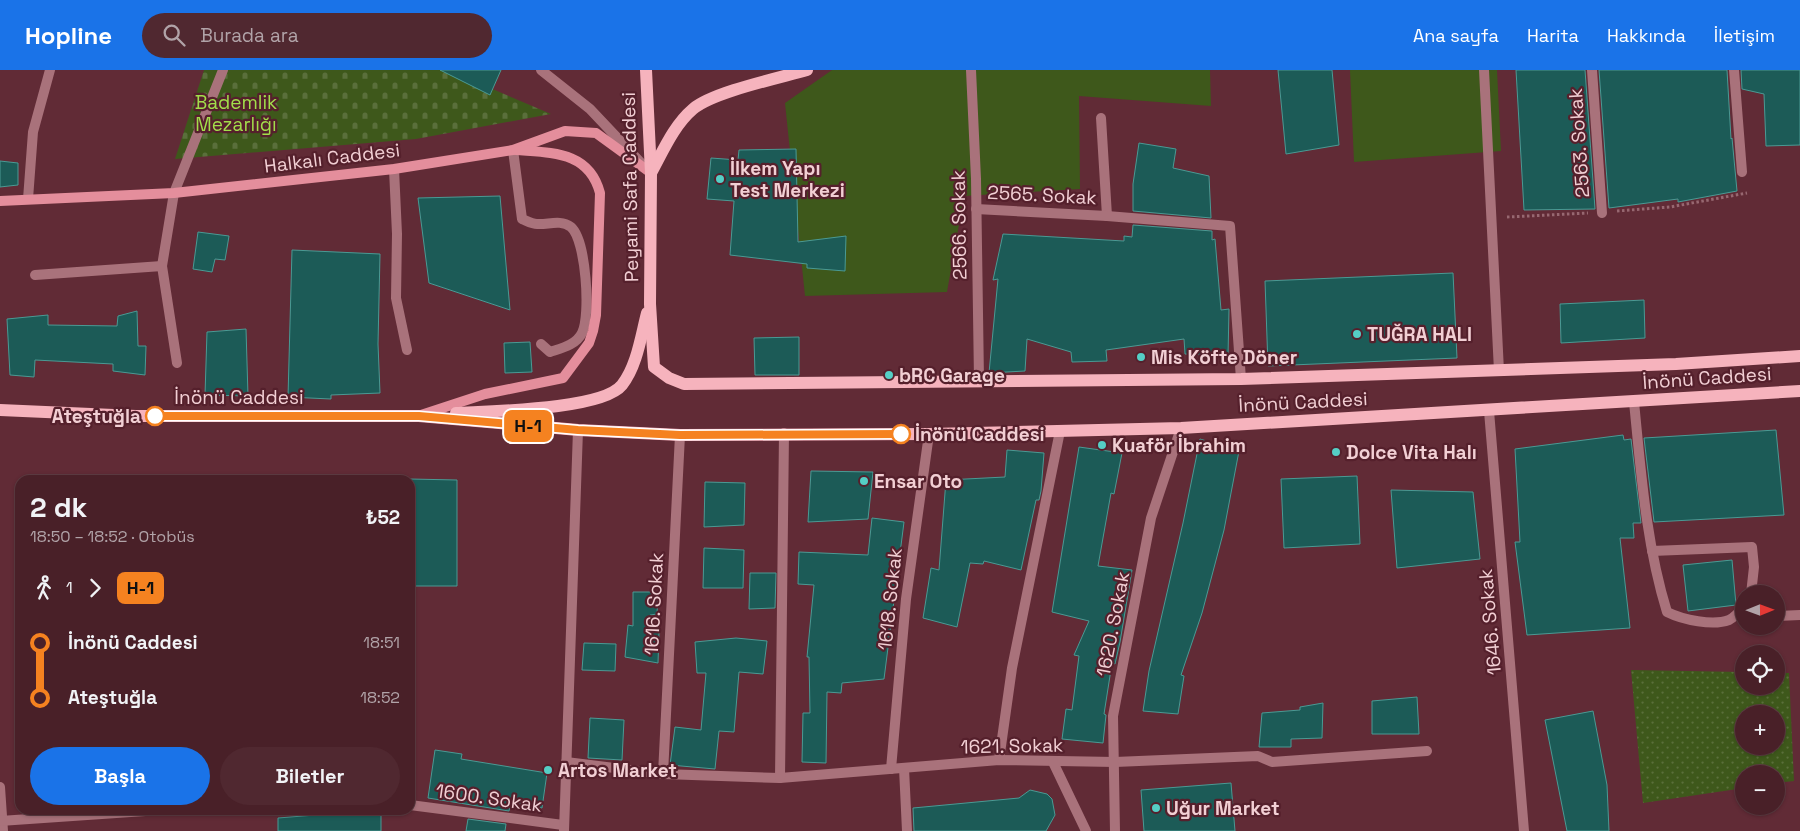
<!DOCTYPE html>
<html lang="tr">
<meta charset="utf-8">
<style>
body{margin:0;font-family:"Space Grotesk",sans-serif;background:#502830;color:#f1f3f6;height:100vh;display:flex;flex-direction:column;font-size:19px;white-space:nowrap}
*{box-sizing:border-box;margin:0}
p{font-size:16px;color:#b1a3a8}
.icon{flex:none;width:28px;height:28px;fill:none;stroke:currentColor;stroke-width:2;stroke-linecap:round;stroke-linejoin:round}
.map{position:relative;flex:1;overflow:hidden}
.details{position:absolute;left:15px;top:405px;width:400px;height:340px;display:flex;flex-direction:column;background:#492028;border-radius:15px;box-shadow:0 1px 4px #0004,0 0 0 1px #613e45}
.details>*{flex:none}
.badge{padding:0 10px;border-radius:8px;font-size:18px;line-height:32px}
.needle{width:32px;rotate:89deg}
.tools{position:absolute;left:1735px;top:515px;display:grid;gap:10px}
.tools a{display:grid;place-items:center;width:50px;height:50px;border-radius:50%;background:#492028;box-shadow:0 1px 4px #0004,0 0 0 1px #613e45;font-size:25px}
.map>.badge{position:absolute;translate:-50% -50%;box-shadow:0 0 0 2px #fff}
.legs{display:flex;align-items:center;gap:8px;height:55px;padding:0 15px;font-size:16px}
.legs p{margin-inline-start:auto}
.head{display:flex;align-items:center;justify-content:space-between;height:85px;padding:0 15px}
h1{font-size:28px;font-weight:600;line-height:38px}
.button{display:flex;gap:10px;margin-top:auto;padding:10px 15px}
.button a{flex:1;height:58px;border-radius:30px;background:#1a73e8;color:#fff;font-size:20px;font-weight:600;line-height:58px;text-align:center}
.button a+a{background:#502830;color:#f1f3f6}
ul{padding:0 15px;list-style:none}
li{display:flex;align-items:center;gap:18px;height:55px;font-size:19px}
li i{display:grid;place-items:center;width:8px;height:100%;margin:0 6px;background:currentColor}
li i::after{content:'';width:12px;height:12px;margin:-6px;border:4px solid;border-radius:50%;background:#492028}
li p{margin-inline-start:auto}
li:first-child i{background:linear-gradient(#0000 50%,currentColor 0)}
li:last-child i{background:linear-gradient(currentColor 50%,#0000 0)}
header{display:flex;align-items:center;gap:30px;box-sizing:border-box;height:70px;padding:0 25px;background:#1a73e8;color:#fff}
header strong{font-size:24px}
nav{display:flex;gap:28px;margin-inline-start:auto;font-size:18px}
.search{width:350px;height:45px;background:#502830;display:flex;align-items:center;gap:12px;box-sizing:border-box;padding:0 18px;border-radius:28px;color:#b1a3a8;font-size:19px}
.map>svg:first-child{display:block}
.green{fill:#3e581b}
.cemetery{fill:url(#cemetery-stones)}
.park{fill:url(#park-dots);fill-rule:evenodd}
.building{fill:#1c5b57;stroke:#4a9a94}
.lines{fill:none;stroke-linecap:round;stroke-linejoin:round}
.path{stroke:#976871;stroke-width:3;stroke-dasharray:2.5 2.5;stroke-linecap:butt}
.lane{stroke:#a9727b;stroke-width:10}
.street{stroke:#a9727b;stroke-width:10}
.secondary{stroke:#e48e9c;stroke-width:10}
.primary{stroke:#f6b3bd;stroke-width:12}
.line-1-casing{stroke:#fff;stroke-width:11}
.line-1{stroke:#f58220;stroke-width:8}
.poi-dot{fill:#55cec5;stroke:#55202c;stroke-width:2}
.stop-1-dot{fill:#fff;stroke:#f58220;stroke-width:2.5}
.labels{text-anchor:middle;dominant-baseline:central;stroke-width:4.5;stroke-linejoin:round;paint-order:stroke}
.park-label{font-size:19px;fill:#a2de4b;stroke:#55202c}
.street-label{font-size:19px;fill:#f2cfd4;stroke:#55202c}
.poi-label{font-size:19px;font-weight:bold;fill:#f2cfd4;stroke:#55202c;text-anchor:start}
.stop-label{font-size:19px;font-weight:bold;fill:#f2cfd4;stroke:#55202c;text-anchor:end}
</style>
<header>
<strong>Hopline</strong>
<div class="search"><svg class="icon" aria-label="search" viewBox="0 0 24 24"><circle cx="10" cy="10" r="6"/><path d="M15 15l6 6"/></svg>Burada ara</div>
<nav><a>Ana sayfa</a><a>Harita</a><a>Hakkında</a><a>İletişim</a></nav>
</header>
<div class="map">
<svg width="1800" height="761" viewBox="0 0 1800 761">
<defs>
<pattern id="cemetery-stones" width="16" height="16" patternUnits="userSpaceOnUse" patternTransform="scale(1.25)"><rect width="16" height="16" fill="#3e581b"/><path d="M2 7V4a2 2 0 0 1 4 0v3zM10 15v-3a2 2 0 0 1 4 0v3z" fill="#5a6f3b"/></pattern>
<pattern id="park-dots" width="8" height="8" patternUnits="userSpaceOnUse" patternTransform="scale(1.25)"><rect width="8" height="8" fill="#3e581b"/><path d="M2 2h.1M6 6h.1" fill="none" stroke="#5a6f3b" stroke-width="1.8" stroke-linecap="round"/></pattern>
</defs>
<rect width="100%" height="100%" fill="#612b36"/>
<g class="green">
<polygon points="832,0 1210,0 1211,36 1079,26 1080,119 964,126 947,222 805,226 785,33"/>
<polygon points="1350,0 1497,0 1501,81 1354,92"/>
</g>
<polygon class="cemetery" points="204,0 448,0 551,44 416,69 175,89"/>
<path class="park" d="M1631,600L1744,602V616H1776V603H1789L1794,711L1776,713V704H1744V718L1643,733ZM1744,644H1776V676H1744Z"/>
<g class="building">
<polygon points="440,0 501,0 490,25"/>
<polygon points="1278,0 1332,0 1339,75 1286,84"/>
<polygon points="1516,0 1585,0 1595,139 1524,140"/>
<polygon points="1599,0 1727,0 1731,69 1732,68 1737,121 1678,132 1678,129 1609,138"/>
<polygon points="1741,0 1800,0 1800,75 1766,76 1764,24 1742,19"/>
<polygon points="1139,73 1176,79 1173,98 1209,106 1211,148 1133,141 1133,114"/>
<polygon points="796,79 798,172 846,166 845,201 807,198 807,194 730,185 734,131 707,129 711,88 738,90 739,80"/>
<polygon points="0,91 18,93 18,115 0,117"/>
<polygon points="500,126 510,240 429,213 418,128"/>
<polygon points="1133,155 1212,161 1212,170 1215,169 1221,240 1229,239 1228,286 1185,284 1184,269 1106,280 1107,291 1072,292 1071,282 1027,269 1025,301 989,303 998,209 993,210 1003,164 1124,171 1124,166 1132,167"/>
<polygon points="198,162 229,166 225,190 215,189 212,202 193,199"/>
<polygon points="292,180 380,184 378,274 380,323 331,325 331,329 288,327"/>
<polygon points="1453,203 1457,288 1268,296 1265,211"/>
<polygon points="1644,230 1645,268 1561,273 1560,234"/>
<polygon points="137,241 138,276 146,276 145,305 113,301 113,294 35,290 34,307 10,305 7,249 48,245 48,255 117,256 118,246"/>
<polygon points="246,259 248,326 205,325 207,262"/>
<polygon points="799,267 799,305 755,305 754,268"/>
<polygon points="530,272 532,302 505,303 504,273"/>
<polygon points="1776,360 1784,445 1654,452 1644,368"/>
<polygon points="1623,365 1624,370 1631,369 1641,453 1633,453 1634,468 1620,468 1630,558 1527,565 1515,472 1520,472 1515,379"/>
<polygon points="1200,369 1239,381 1224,460 1202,543 1181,605 1184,606 1178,644 1143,641 1149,601 1183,453"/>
<polygon points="1079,377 1122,383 1114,424 1111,423 1098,496 1132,500 1120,572 1115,594 1112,593 1104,644 1106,645 1103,673 1062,669 1066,639 1072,640 1079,586 1074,585 1089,551 1052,542"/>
<polygon points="1007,380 1044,383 1041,421 1039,430 1036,430 1021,500 984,491 983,494 970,493 957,557 923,548 931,498 939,500 946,410 1005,407"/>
<polygon points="811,401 873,402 868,449 808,452"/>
<polygon points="1357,406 1360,474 1284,478 1281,409"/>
<polygon points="410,409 457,410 457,516 410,516"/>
<polygon points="705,412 745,413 744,455 704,457"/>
<polygon points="1391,420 1473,422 1480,489 1397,498"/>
<polygon points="872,448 904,452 884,609 842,613 841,623 827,622 826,693 802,692 803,643 810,643 809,587 807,587 814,515 798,514 799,482 868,485"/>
<polygon points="704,478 744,480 743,518 703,518"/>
<polygon points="1732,490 1736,535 1688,541 1683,495"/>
<polygon points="750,503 776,503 775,538 749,539"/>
<polygon points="633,522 658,522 657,544 650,545 650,557 657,558 657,562 659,562 658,593 625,587 628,555 633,556"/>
<polygon points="736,568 767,571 763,604 739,602 734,662 719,661 715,699 670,695 675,657 701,660 706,603 697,603 695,572"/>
<polygon points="584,573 616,574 615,601 582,600"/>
<polygon points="1417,627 1419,664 1372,664 1372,631"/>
<polygon points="1323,633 1322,668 1291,669 1291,677 1259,677 1262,643 1300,640 1300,637"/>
<polygon points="1593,641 1607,715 1609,761 1567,761 1545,650"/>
<polygon points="590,648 624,650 622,690 588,688"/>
<polygon points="435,680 462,684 461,689 547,703 542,738 511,731 509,741 428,728"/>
<polygon points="1231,713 1235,761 1144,761 1141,720"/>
<polygon points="1030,720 1047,724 1052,729 1055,745 1046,761 914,761 913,738 1019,728"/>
<polygon points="328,744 381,744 381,761 278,761 278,748"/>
<polygon points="468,749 506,754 505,761 466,761"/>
</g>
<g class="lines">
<g class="path">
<polyline points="1617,141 1670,137 1747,123"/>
<polyline points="1507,147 1588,143"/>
</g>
<g class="lane">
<path d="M513,80L522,149C527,151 532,154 537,154C548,155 560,149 571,157C586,170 591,245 582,263C576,275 562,278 550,282L541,274"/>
<polyline points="394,99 397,164 396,228 407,280"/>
<polyline points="174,123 162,196 177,293"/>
<polyline points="28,129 33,62 50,0"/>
<polyline points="35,205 162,196"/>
<path d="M1634,332C1641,402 1646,474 1667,542C1683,550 1713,556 1729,550C1735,547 1740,541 1744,536"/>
<polyline points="1652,481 1752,477 1754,497 1751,524"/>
<polyline points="904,698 907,761"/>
</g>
<g class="street">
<polyline points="541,0 590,39 641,93"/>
<polyline points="971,0 976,109 979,310"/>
<polyline points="1484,0 1499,301"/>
<polyline points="1592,0 1602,143"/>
<polyline points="1734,0 1742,102"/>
<polyline points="1101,48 1107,146"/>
<polyline points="174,123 223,0"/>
<polyline points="976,139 1107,146 1230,156 1241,309"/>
<polyline points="1489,341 1524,761"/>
<polyline points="1777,546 1800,545"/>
<polyline points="999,690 1012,598 1060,361"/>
<polyline points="566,692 663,704 780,708 999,690 1115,692 1258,686 1272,692 1427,681"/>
<polyline points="1053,692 1086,761"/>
<polyline points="891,699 906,529 929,364"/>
<polyline points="663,704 680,365"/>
<polyline points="780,708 784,363"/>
<polyline points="0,717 3,761"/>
<polyline points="410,735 563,755"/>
<polyline points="0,751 160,740"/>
<polyline points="564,761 578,360"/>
<polyline points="1115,761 1113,646 1151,448 1181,358"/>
</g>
<g class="secondary">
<polyline points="0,131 174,123 394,99 513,80 565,61 596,63 651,103"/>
<path d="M421,345L485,324L563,308L589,273L593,261L596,245L600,123C589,81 552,83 516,80"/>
</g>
<g class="primary">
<polyline points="646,0 651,103 650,234 654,297 669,308 684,314 1241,309 1676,294 1800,286"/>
<path d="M651,103C663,81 674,55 693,39C713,22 779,8 807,0"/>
<polyline points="0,340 136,346 419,346 578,360 680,365 929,364 1181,358 1800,321"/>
<path d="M456,343C490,341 602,340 622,315C637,296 641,266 647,243"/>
</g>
</g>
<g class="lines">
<g class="line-1-casing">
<polyline id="line-1" points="155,346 419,346 578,360 680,365 901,364"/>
</g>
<use href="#line-1" class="line-1"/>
</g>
<g class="poi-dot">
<circle cx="720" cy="109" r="5"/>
<circle cx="1357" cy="264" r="5"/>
<circle cx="1141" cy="287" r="5"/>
<circle cx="889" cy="305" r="5"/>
<circle cx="1102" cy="375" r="5"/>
<circle cx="1336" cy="382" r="5"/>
<circle cx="864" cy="411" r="5"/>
<circle cx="548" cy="700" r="5"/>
<circle cx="1156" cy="738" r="5"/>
</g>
<g class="stop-1-dot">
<circle cx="155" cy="346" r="9"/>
<circle cx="901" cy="364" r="9"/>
</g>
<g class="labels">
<g class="park-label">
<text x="236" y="32">Bademlik<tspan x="236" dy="22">Mezarlığı</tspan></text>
</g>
<g class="street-label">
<text transform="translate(1579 73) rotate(-94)">2563. Sokak</text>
<text transform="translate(332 88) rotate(-7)">Halkalı Caddesi</text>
<text transform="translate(630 117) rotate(-91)">Peyami Safa Caddesi</text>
<text transform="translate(1042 125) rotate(3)">2565. Sokak</text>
<text transform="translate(959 155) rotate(-91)">2566. Sokak</text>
<text transform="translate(1707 308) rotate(-4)">İnönü Caddesi</text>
<text x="239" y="327">İnönü Caddesi</text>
<text transform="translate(1303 332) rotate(-3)">İnönü Caddesi</text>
<text transform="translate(890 529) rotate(-84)">1618. Sokak</text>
<text transform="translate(654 534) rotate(-87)">1616. Sokak</text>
<text transform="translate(1490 552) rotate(-95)">1646. Sokak</text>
<text transform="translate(1113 554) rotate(-79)">1620. Sokak</text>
<text transform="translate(1012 676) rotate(-1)">1621. Sokak</text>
<text transform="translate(489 728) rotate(8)">1600. Sokak</text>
</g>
<g class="poi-label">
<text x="730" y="98">İlkem Yapı<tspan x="730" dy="22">Test Merkezi</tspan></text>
<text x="1367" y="264">TUĞRA HALI</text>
<text x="1151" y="287">Mis Köfte Döner</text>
<text x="899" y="305">bRC Garage</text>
<text x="1112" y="375">Kuaför İbrahim</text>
<text x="1346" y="382">Dolce Vita Halı</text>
<text x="874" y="411">Ensar Oto</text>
<text x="558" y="700">Artos Market</text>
<text x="1166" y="738">Uğur Market</text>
</g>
<g class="stop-label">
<text x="141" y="346">Ateştuğla</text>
<text x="915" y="364" text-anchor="start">İnönü Caddesi</text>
</g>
</g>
</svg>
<div class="tools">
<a><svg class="needle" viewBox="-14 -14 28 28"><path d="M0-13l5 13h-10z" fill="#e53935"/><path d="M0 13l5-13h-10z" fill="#b1a3a8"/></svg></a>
<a><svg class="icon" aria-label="locate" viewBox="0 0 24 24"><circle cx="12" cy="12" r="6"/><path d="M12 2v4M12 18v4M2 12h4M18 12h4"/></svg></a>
<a>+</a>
<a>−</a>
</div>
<b class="badge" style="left:528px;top:356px;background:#f58220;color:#111">H-1</b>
<section class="details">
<div class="head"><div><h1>2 dk</h1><p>18:50 – 18:52 · Otobüs</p></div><b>₺52</b></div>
<div class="legs"><svg class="icon" aria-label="walk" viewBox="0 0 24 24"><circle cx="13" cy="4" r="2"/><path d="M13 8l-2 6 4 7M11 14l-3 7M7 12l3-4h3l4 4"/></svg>1<svg class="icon" aria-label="forward" viewBox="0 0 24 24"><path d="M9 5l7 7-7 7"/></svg><b class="badge" style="background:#f58220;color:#111">H-1</b></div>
<ul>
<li><i style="color:#f58220"></i><b>İnönü Caddesi</b><p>18:51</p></li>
<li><i style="color:#f58220"></i><b>Ateştuğla</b><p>18:52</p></li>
</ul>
<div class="button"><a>Başla</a><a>Biletler</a></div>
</section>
</div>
